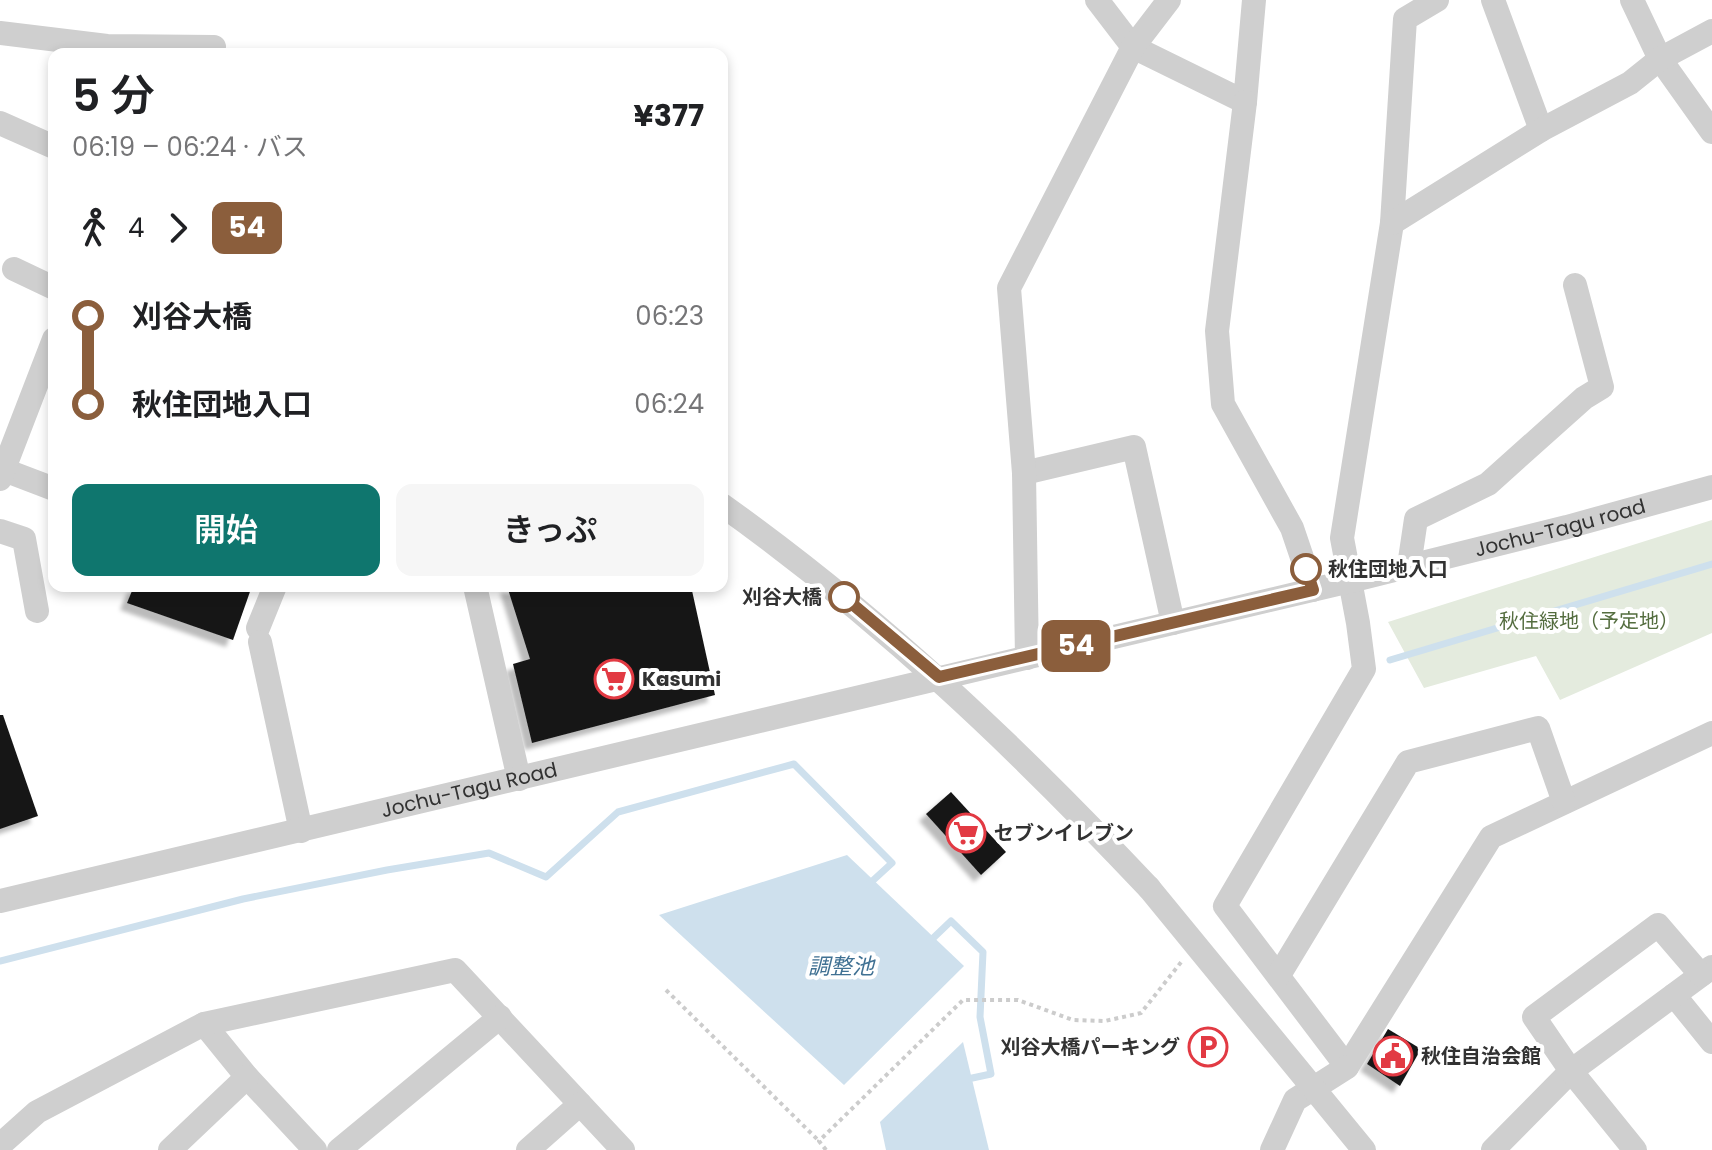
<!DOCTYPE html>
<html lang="ja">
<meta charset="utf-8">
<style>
body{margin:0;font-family:Poppins,"Noto Sans JP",sans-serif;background:#f6f6f6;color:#202124;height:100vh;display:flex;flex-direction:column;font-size:30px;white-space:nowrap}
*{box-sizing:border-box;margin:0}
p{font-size:26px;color:#757577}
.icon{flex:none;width:44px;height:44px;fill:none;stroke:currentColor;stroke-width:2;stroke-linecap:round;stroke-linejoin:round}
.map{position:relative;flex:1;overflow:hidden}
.drawer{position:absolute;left:48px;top:48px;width:680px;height:544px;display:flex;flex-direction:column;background:#fff;border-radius:16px;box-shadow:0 4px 12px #0003}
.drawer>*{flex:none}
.badge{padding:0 16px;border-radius:12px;font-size:28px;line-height:52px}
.map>.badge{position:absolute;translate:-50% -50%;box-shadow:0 0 0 4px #fff}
.legs{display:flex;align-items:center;gap:12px;height:88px;padding:0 24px;font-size:26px}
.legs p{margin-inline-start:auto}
.headline{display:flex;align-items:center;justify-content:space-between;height:136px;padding:0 24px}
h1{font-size:44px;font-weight:600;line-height:60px}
.action{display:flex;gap:16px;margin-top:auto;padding:16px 24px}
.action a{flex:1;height:92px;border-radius:16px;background:#0f766e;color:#fff;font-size:32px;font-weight:600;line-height:92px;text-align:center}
.action a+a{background:#f6f6f6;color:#202124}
ul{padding:0 24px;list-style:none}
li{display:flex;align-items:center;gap:28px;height:88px;font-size:30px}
li i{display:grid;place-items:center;width:12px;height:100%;margin:0 10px;background:currentColor}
li i::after{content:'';width:20px;height:20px;margin:-10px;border:6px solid;border-radius:50%;background:#fff}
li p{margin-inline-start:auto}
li:first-child i{background:linear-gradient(#0000 50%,currentColor 0)}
li:last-child i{background:linear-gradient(currentColor 50%,#0000 0)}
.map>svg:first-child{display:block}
.green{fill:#e4ebde}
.water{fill:#cee0ed}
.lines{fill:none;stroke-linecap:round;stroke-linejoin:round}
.stream{stroke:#cee0ed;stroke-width:7}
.building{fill:#191919;filter:url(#shadow)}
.path{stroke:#ccc;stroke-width:4;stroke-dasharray:4 4;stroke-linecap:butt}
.minor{stroke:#cfcfcf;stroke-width:24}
.minor-bridge{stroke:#cfcfcf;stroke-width:24}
.line-1-casing{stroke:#fff;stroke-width:18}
.line-1{stroke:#8b5e3c;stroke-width:12}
.stop-1-dot{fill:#fff;stroke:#8b5e3c;stroke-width:4}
.labels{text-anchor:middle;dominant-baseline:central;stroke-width:8;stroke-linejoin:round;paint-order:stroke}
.street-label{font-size:20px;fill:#323232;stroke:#fff}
.stop-label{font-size:20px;font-weight:bold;fill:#323232;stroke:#fff;text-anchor:start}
.park-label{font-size:20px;fill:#546d3f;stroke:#fff}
.poi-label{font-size:20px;font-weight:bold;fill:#323232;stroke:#fff;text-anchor:start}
.water-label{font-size:22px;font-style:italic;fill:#407193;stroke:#fff}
</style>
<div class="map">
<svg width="1712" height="1150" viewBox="0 0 1712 1150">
<defs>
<filter id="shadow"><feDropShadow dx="-7" dy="7" stdDeviation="2" flood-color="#0004"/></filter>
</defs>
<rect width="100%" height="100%" fill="#fff"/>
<polygon class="green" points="1712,520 1712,633 1560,700 1536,656 1424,688 1388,622"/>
<g class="water">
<polygon points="847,855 964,966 844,1085 659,915"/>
<polygon points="963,1042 989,1150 886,1150 880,1122"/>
</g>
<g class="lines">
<g class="stream">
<polyline points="1390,660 1712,564"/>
<polyline points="928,943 951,921 983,952 980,1017 991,1074 963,1080"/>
<polyline points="0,961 243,899 387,870 489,853 546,877 618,812 794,764 892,863 868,885"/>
</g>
</g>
<g class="building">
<polygon points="134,586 252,586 233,640 127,603"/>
<polygon points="507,586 691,586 715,695 532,743 513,664 530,659"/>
<polygon points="0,715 3,715 38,816 0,829"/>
<polygon points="951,792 1006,852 981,875 926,814"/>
<polygon points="1388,1029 1421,1049 1400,1086 1367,1064"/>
</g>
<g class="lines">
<g class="path">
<polyline points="666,990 819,1141"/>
<polyline points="826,1150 819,1141 963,1000 1018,1000 1073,1020 1105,1021 1141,1013 1182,961"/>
</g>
<g class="minor">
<polyline points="1097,0 1133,47 1245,102 1254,0"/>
<polyline points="1437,0 1405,19 1392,223 1342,538 1358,623 1364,669 1225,906 1347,1067 1491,837 1712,733"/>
<polyline points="1493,0 1541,130"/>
<polyline points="1632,0 1660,59 1712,132"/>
<polyline points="0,33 107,46 214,47 210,54"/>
<polyline points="1245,102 1217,331 1223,404 1292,528 1313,590"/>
<polyline points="0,123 54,147"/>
<polyline points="1392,223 1541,130 1630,83 1660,59 1712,31"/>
<polyline points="14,269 54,288"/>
<polyline points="4,470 54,489"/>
<polyline points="1024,473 1134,447 1173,623"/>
<polyline points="0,479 54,339"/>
<path d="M722,505C882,619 1015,746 1149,888"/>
<polyline points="0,531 24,539 37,611"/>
<polyline points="1409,566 1416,519 1488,484 1584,398 1602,387 1575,285"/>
<polyline points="475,586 519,779"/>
<polyline points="258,628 275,586"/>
<polyline points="260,642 301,831"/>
<polyline points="1027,658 1024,473 1009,288 1133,47 1169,0"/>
<path id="s1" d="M0,901L1350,581L1567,527L1712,487"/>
<polyline points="1279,975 1408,762 1538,728 1564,802"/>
<polyline points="1674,995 1712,1042"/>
<polyline points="204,1024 247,1077 315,1150"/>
<polyline points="0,1145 37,1112 204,1024 455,970 623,1150"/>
<polyline points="170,1150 247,1077"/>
<polyline points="339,1150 500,1017"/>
<polyline points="528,1150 580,1104"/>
<polyline points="1272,1150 1295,1100 1347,1067"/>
<polyline points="1493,1150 1571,1071 1712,967"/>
<polyline points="1635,1150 1571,1071 1534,1017 1658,925 1701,975"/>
</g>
<polyline class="minor-bridge" points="1149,888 1364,1150"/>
</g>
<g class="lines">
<g class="line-1-casing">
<polyline id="line-1" points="844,597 939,677 1313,590 1306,569"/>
</g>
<use href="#line-1" class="line-1"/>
</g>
<defs>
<g id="supermarket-ring" transform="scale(2)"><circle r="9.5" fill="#fff" stroke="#e23a43" stroke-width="1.5"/><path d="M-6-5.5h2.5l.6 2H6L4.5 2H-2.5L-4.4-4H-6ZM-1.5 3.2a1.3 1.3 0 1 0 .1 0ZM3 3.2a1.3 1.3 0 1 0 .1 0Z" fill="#e23a43"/></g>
<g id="parking-ring" transform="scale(2)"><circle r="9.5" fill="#fff" stroke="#e23a43" stroke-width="1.5"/><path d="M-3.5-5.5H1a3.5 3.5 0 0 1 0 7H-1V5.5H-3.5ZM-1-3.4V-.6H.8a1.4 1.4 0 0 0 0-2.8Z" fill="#e23a43"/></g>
<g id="civic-ring" transform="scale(2)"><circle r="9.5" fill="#fff" stroke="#e23a43" stroke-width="1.5"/><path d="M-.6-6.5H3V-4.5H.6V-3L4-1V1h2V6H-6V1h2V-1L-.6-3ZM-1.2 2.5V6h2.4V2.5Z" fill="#e23a43"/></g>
</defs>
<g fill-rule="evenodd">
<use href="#supermarket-ring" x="614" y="679"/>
<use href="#supermarket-ring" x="966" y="833"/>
<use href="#parking-ring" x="1208" y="1047"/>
<use href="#civic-ring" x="1393" y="1056"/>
</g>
<g class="stop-1-dot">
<circle cx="1306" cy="569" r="14"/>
<circle cx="844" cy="597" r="14"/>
</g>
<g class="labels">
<g class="street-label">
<text stroke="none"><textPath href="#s1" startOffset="1604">Jochu-Tagu road</textPath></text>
<text stroke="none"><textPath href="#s1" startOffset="482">Jochu-Tagu Road</textPath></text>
</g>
<g class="stop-label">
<text x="1328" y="569">秋住団地入口</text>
<text x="822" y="597" text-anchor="end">刈谷大橋</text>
</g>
<g class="park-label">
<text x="1589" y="621">秋住緑地（予定地）</text>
</g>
<g class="poi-label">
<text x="642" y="679">Kasumi</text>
<text x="994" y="833">セブンイレブン</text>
<text x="1180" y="1047" text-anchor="end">刈谷大橋パーキング</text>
<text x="1421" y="1056">秋住自治会館</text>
</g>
<g class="water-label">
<text x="841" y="966">調整池</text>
</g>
</g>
</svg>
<b class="badge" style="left:1076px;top:646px;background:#8b5e3c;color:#fff">54</b>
<section class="drawer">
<div class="headline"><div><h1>5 分</h1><p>06:19 – 06:24 · バス</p></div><b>¥377</b></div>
<div class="legs"><svg class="icon" aria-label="walk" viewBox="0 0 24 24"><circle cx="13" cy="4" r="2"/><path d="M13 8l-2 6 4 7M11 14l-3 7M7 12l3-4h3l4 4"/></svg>4<svg class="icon" aria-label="forward" viewBox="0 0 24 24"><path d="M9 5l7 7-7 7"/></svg><b class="badge" style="background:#8b5e3c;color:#fff">54</b></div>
<ul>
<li><i style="color:#8b5e3c"></i><b>刈谷大橋</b><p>06:23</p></li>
<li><i style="color:#8b5e3c"></i><b>秋住団地入口</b><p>06:24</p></li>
</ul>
<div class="action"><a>開始</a><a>きっぷ</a></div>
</section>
</div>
